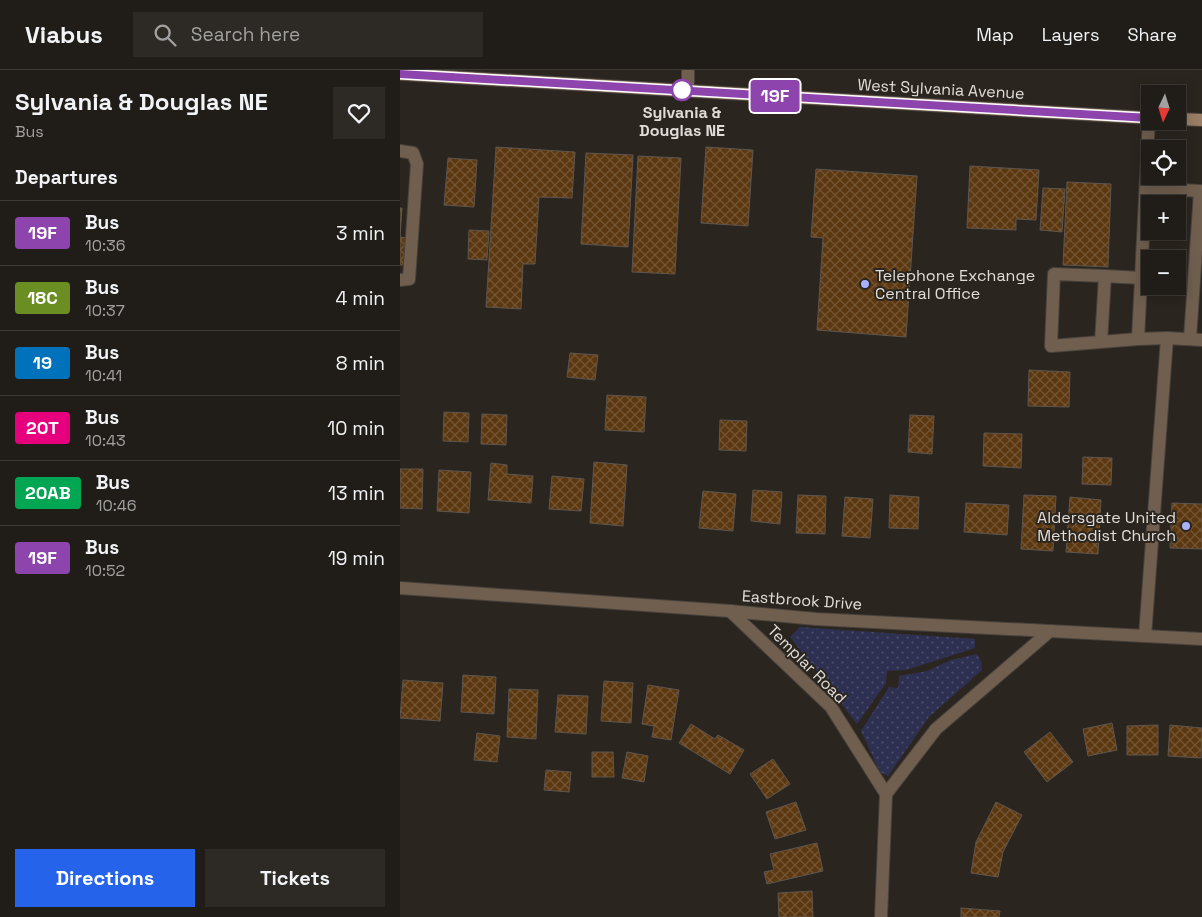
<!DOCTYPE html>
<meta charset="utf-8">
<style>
body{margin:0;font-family:"Space Grotesk",sans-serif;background:#2d2924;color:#f1f3f6;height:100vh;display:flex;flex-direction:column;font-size:19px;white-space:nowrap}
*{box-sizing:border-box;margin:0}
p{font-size:16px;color:#a2a1a1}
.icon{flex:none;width:28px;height:28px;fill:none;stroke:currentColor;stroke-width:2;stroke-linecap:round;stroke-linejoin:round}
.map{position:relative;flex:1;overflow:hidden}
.drawer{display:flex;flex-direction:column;background:#201c17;width:400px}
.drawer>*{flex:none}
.badge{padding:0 10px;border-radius:4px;font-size:18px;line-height:32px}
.needle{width:32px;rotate:184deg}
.fabs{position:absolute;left:741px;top:15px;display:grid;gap:10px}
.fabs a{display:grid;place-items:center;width:45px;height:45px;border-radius:0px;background:#201c17;box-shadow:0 2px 12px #0003,0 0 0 1px #3d3a36;font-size:25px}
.map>.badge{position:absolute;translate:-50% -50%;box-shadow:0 0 0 2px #fff}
h2{padding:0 15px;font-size:19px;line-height:45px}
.round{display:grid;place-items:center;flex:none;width:52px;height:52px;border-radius:0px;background:#2d2924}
.head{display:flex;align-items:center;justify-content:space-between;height:85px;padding:0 15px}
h1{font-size:24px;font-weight:600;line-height:38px}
.button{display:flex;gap:10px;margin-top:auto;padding:10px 15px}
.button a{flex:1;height:58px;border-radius:0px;background:#2563eb;color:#fff;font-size:20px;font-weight:600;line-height:58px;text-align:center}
.button a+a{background:#2d2924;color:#f1f3f6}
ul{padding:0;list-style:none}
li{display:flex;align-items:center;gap:15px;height:65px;padding:0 15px;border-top:1px solid #3d3a36}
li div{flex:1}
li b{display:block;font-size:19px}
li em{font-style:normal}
li .badge{min-width:55px;font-weight:700;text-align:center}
header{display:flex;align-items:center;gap:30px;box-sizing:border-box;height:70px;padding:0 25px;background:#201c17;border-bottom:1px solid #3d3a36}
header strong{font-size:24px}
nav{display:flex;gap:28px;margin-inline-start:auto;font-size:18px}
.search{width:350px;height:45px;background:#2d2924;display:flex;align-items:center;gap:12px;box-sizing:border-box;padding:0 18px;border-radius:0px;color:#a2a1a1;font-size:19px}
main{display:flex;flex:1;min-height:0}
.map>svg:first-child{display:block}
.grass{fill:url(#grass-dots)}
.building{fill:url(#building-cross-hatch);stroke:#5d564f}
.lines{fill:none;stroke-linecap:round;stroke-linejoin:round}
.lane-casing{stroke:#48423d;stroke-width:14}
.street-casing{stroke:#48423d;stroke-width:14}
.secondary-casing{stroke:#48423d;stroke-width:14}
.lane{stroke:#705f4f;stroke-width:12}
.street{stroke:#705f4f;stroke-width:12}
.secondary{stroke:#9a7e65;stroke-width:12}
.line-casing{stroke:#fff;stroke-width:11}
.line{stroke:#8e44ad;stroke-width:8}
.stop-dot{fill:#fff;stroke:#8e44ad;stroke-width:2.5}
.poi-dot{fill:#a9b0fc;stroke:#2b251f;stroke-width:2}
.labels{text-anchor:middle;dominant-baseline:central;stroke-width:4;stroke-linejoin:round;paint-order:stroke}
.street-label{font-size:16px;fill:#e0dcd8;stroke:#2b251f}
.stop-label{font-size:16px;font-weight:bold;fill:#e0dcd8;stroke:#2b251f}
.poi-label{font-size:16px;fill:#e0dcd8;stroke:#2b251f;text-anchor:start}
</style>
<header>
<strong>Viabus</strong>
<div class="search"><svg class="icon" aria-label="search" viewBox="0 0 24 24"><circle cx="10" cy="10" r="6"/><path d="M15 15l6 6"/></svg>Search here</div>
<nav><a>Map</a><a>Layers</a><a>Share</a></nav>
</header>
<main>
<section class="drawer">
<div class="head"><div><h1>Sylvania &amp; Douglas NE</h1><p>Bus</p></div><a class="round"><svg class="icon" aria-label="heart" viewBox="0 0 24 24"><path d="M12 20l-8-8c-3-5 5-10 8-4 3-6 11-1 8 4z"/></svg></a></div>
<h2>Departures</h2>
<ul>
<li><span class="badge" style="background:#8e44ad;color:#fff">19F</span><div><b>Bus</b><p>10:36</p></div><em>3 min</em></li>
<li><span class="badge" style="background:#6b8e23;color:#fff">18C</span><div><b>Bus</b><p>10:37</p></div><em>4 min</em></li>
<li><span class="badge" style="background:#0072bc;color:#fff">19</span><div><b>Bus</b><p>10:41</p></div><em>8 min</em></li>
<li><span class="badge" style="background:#e6007e;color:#fff">20T</span><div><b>Bus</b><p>10:43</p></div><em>10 min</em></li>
<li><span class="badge" style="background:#00a651;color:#fff">20AB</span><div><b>Bus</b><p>10:46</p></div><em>13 min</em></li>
<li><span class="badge" style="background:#8e44ad;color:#fff">19F</span><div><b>Bus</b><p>10:52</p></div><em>19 min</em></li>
</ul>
<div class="button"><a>Directions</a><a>Tickets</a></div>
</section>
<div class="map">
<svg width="802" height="847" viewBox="0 0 802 847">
<defs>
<pattern id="grass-dots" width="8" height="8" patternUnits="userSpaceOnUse" patternTransform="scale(1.25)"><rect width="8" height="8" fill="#2e3052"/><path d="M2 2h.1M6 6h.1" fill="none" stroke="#4c4d6a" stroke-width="1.8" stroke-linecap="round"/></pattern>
<pattern id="building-cross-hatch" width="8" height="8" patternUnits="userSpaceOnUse" patternTransform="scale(1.25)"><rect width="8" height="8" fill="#5c3811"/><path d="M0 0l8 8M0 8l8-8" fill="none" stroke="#735433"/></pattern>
</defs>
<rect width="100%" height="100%" fill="#2b251f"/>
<g class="grass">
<polygon points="400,557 575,569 575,578 506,600 487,601 486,613 457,654 390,567"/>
<polygon points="577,584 581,591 582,600 529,647 488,706 480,702 461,661 489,617 498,618 499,606 527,601 551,590"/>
</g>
<g class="building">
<polygon points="96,77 175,82 172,128 139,127 135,194 123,194 121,239 86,237"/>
<polygon points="306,77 353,80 348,156 301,153"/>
<polygon points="186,83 233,85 228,177 181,174"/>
<polygon points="238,86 281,88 275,204 232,202"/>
<polygon points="48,88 77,90 74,137 44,135"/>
<polygon points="570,96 639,100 636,150 616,149 616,160 567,158"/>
<polygon points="416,99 517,106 506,267 417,260 423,168 411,167"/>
<polygon points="667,112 711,114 708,197 663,195"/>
<polygon points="643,118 665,119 662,162 640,160"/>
<polygon points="0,138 2,138 0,167 7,168 5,195 0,195"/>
<polygon points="69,160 89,161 87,190 68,189"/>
<polygon points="170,283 198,285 195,310 167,307"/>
<polygon points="629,300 670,302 669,337 628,336"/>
<polygon points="207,325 246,327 244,362 205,360"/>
<polygon points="44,342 69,343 68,372 43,371"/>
<polygon points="82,344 107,345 106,375 81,374"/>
<polygon points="510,345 534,346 532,384 508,382"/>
<polygon points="320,350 347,351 346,381 319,380"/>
<polygon points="584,363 622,364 621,398 583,396"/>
<polygon points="683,387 712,388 711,415 682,414"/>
<polygon points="194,392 227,395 223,456 190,453"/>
<polygon points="91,393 107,395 107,404 133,406 131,433 88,430"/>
<polygon points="0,399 23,399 22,439 0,438"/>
<polygon points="39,400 71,402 69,443 37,441"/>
<polygon points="152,406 184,409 181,441 149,439"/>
<polygon points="353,420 382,422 380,454 351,451"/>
<polygon points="303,421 336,424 333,461 299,458"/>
<polygon points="398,425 426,426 425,464 396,463"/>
<polygon points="490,425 519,427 518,459 489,458"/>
<polygon points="624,425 656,426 653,481 621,479"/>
<polygon points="445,427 473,429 470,468 442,466"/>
<polygon points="670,427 701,430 698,484 666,482"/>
<polygon points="566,433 609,435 607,465 564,462"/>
<polygon points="772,433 802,434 802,479 770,478"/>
<polygon points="63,605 96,607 94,644 61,642"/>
<polygon points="3,610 43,613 40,651 0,648"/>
<polygon points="204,611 233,613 231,653 201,651"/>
<polygon points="248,615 279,620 271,670 252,667 254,656 242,654"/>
<polygon points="109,619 138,620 136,669 107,667"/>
<polygon points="158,625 188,626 186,664 155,662"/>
<polygon points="712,653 717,680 688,686 683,659"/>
<polygon points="291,654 315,669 318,665 344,680 330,704 279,673"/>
<polygon points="758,655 758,685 727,685 727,656"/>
<polygon points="770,655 802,658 801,688 768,686"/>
<polygon points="650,662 673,692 647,712 624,682"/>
<polygon points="77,663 100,666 97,692 74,690"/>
<polygon points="192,682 213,682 214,707 192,707"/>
<polygon points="227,682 248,686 244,712 222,708"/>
<polygon points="373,689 390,714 367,729 350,704"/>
<polygon points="146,700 171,702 169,722 144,720"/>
<polygon points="396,732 406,760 375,769 366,742"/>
<polygon points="596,732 622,745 603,782 598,807 571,803 576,772"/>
<polygon points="417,773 423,801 367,814 364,802 374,800 370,784"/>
<polygon points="412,821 413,847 379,847 378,823"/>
<polygon points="561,838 600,841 599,847 561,847"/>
</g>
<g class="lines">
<g class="lane-casing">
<g id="lane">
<polyline points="749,48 738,269 767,268 802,270"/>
<polyline points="0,81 13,83 17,94 9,209 0,210"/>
<polyline points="746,118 800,121 790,269"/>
<polyline points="705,206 741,208"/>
<polyline points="701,272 705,206 654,204 651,276 738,269"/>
<polyline points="745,566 767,268"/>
</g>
</g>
<g class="street-casing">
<g id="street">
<polyline points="288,20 288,0"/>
<polyline points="0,518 330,541 416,549 802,569"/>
<polyline points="330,541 431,637 486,724"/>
<polyline points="481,847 486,724 536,659 650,561"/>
</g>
</g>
<g class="secondary-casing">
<g id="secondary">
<polyline points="0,4 750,48"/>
<polyline points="778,49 802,50"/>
</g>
</g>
<use href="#lane" class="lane"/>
<use href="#street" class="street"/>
<use href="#secondary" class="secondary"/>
</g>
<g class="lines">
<g class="line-casing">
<polyline id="line" points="0,4 750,48"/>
</g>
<use href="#line" class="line"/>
</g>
<circle class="stop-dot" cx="282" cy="20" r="10"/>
<g class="poi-dot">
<circle cx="465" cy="214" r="5"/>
<circle cx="786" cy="456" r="5"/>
</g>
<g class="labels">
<g class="street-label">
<text transform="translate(541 19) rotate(3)">West Sylvania Avenue</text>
<text transform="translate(402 530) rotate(4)">Eastbrook Drive</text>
<text transform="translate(407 594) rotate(45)">Templar Road</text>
</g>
<g class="stop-label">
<text x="282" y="42">Sylvania &amp;<tspan x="282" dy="18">Douglas NE</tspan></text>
</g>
<g class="poi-label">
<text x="475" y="205">Telephone Exchange<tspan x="475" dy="18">Central Office</tspan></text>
<text x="776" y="447" text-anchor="end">Aldersgate United<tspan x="776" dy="18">Methodist Church</tspan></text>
</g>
</g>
</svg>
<div class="fabs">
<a><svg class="needle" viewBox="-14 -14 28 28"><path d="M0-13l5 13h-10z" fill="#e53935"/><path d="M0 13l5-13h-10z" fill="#a2a1a1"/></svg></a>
<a><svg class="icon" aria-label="locate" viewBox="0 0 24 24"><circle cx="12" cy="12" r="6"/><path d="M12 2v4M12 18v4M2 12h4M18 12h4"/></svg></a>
<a>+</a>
<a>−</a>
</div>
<b class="badge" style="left:375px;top:26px;background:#8e44ad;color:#fff">19F</b>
</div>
</main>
